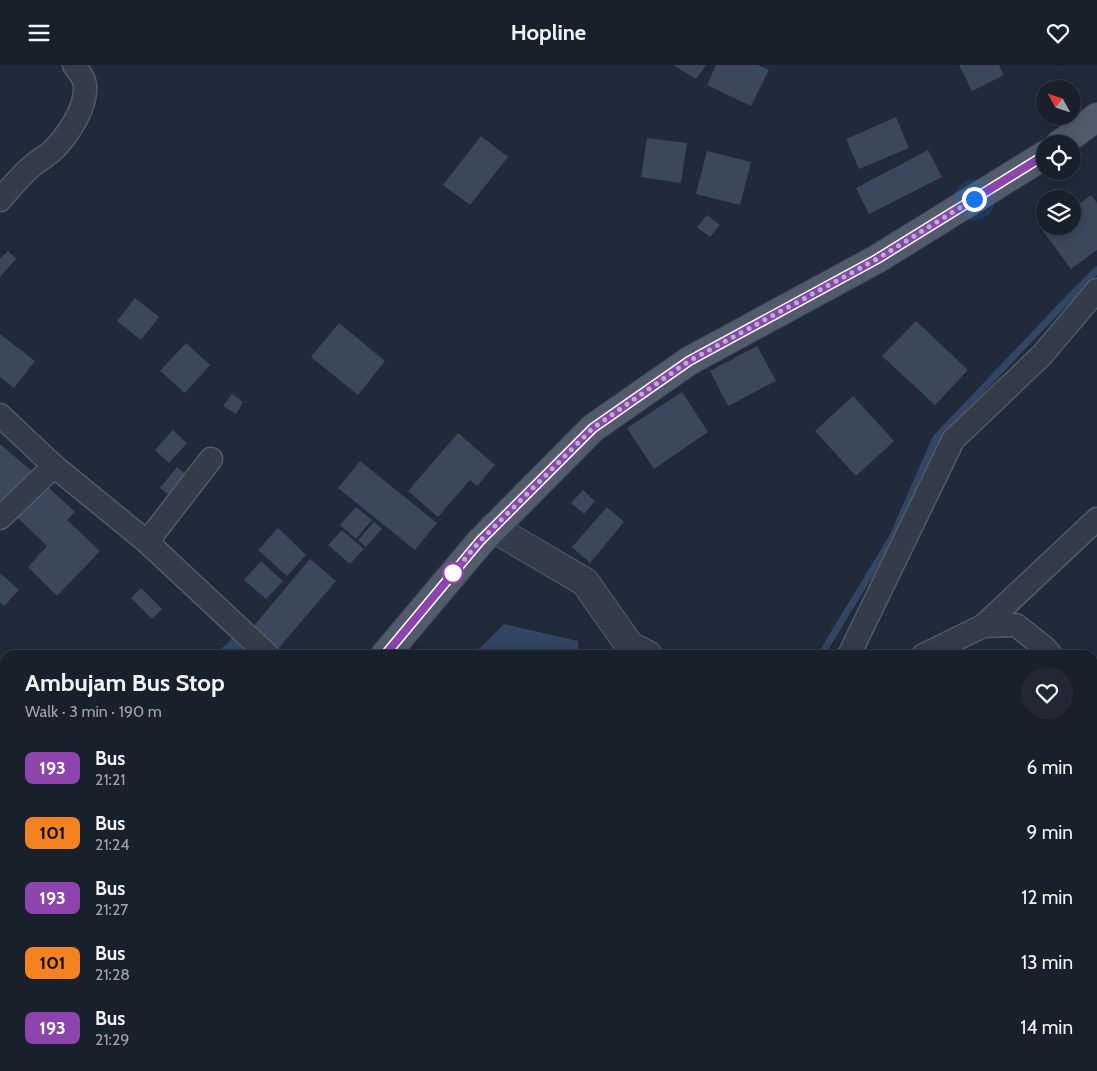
<!DOCTYPE html>
<meta charset="utf-8">
<style>
body{margin:0;font-family:Cabin,sans-serif;background:#212834;color:#f1f3f6;height:100vh;display:flex;flex-direction:column;font-size:19px;white-space:nowrap}
*{box-sizing:border-box;margin:0}
p{font-size:16px;color:#9fa3a9}
.icon{flex:none;width:28px;height:28px;fill:none;stroke:currentColor;stroke-width:2;stroke-linecap:round;stroke-linejoin:round}
.map{position:relative;flex:1;overflow:hidden}
.drawer{position:absolute;left:0px;top:585px;width:1098px;height:421px;display:flex;flex-direction:column;background:#18202c;border-radius:15px 15px 0 0;box-shadow:0 2px 12px #0003,0 0 0 1px #363e48}
.drawer>*{flex:none}
.badge{padding:0 10px;border-radius:8px;font-size:18px;line-height:32px}
.needle{width:32px;rotate:310deg}
.tools{position:absolute;left:1036px;top:15px;display:grid;gap:10px}
.tools a{display:grid;place-items:center;width:45px;height:45px;border-radius:50%;background:#18202c;box-shadow:0 2px 12px #0003,0 0 0 1px #363e48;font-size:25px}
.you{position:absolute;width:25px;height:25px;margin:-12px;border:4px solid #fff;border-radius:50%;background:#1a73e8;box-shadow:0 0 0 8px #1a73e833}
.map>.badge{position:absolute;translate:-50% -50%;box-shadow:0 0 0 2px #fff}
.round{display:grid;place-items:center;flex:none;width:52px;height:52px;border-radius:26px;background:#212834}
.head{display:flex;align-items:center;justify-content:space-between;height:85px;padding:0 25px}
h1{font-size:24px;font-weight:800;line-height:38px}
ul{padding:0;list-style:none}
li{display:flex;align-items:center;gap:15px;height:65px;padding:0 25px}
li div{flex:1}
li b{display:block;font-size:19px}
li em{font-style:normal}
li .badge{min-width:55px;font-weight:700;text-align:center}
header{display:flex;justify-content:space-between;align-items:center;height:65px;padding:0 25px;background:#18202c;font-size:22px;font-weight:800}
.map>svg:first-child{display:block}
.water{fill:#324563}
.lines{fill:none;stroke-linecap:round;stroke-linejoin:round}
.stream{stroke:#324563;stroke-width:7}
.canal{stroke:#324563;stroke-width:24}
.building{fill:#3b485b}
.minor-casing{stroke:#515a68;stroke-width:25}
.tertiary-casing{stroke:#515a68;stroke-width:30}
.primary-casing{stroke:#3d4554;stroke-width:30}
.minor{stroke:#343c4a;stroke-width:22}
.tertiary{stroke:#343c4a;stroke-width:28}
.primary{stroke:#515b6b;stroke-width:28}
.line-casing{stroke:#fff;stroke-width:11}
.line{stroke:#8e44ad;stroke-width:8}
.walk{stroke:#aeb7c7;stroke-width:5;stroke-dasharray:0 9}
.stop-dot{fill:#fff;stroke:#8e44ad;stroke-width:2.5}
</style>
<header><svg class="icon" aria-label="menu" viewBox="0 0 24 24"><path d="M4 6h16M4 12h16M4 18h16"/></svg>Hopline<svg class="icon" aria-label="heart" viewBox="0 0 24 24"><path d="M12 20l-8-8c-3-5 5-10 8-4 3-6 11-1 8 4z"/></svg></header>
<div class="map">
<svg width="1097" height="1006" viewBox="0 0 1097 1006">
<rect width="100%" height="100%" fill="#202a3a"/>
<polygon class="water" points="504,559 578,576 578,590 473,590"/>
<g class="lines">
<g class="stream">
<polyline points="821,590 893,471 936,373 1069,233 1097,205"/>
<polyline points="588,1006 590,1001"/>
</g>
<g class="canal">
<polyline points="232,590 247,576 259,590"/>
<polyline points="0,731 5,733"/>
</g>
</g>
<g class="building">
<polygon points="673,0 706,0 696,14"/>
<polygon points="716,0 758,0 769,5 751,41 707,20"/>
<polygon points="959,0 999,0 1004,10 972,26"/>
<polygon points="896,52 909,83 859,104 846,74"/>
<polygon points="481,71 508,92 470,140 443,120"/>
<polygon points="647,73 687,78 681,118 641,112"/>
<polygon points="928,85 942,112 869,149 856,123"/>
<polygon points="707,86 751,97 740,140 696,129"/>
<polygon points="1091,130 1097,138 1097,185 1071,204 1043,166 1049,161 1072,161 1072,144"/>
<polygon points="707,150 720,160 710,172 697,162"/>
<polygon points="8,186 16,194 0,212 0,194"/>
<polygon points="135,233 159,252 141,275 117,256"/>
<polygon points="916,256 968,305 935,340 882,291"/>
<polygon points="339,258 385,296 358,330 311,292"/>
<polygon points="0,269 35,296 14,323 0,312"/>
<polygon points="186,278 210,300 185,328 160,306"/>
<polygon points="757,281 776,316 728,341 710,306"/>
<polygon points="682,327 708,367 654,404 627,363"/>
<polygon points="232,329 243,337 236,349 223,341"/>
<polygon points="853,331 894,376 856,411 815,366"/>
<polygon points="173,365 187,378 169,398 155,385"/>
<polygon points="458,368 495,400 477,421 470,415 438,452 408,426"/>
<polygon points="0,379 34,408 0,448"/>
<polygon points="360,396 437,458 415,485 338,423"/>
<polygon points="177,402 191,414 174,434 160,423"/>
<polygon points="44,418 75,447 67,455 100,486 57,531 28,502 47,481 14,449"/>
<polygon points="583,425 595,436 584,449 571,438"/>
<polygon points="356,442 372,455 356,474 340,460"/>
<polygon points="607,442 624,457 590,498 572,482"/>
<polygon points="374,457 382,464 366,482 358,475"/>
<polygon points="278,463 306,490 287,511 258,485"/>
<polygon points="342,465 364,484 350,499 328,480"/>
<polygon points="310,494 336,516 278,584 252,563"/>
<polygon points="261,496 283,516 266,534 244,515"/>
<polygon points="0,508 19,525 4,541 0,537"/>
<polygon points="141,523 162,544 152,554 131,533"/>
<polygon points="5,677 5,716 0,712 0,683"/>
<polygon points="1097,904 1097,929 1092,923 1092,907"/>
<polygon points="0,997 5,1001 11,1006 0,1006"/>
<polygon points="653,1001 660,1001 665,1006 648,1006"/>
<polygon points="691,1001 842,1001 847,1006 693,1006 695,1005"/>
<polygon points="954,1001 993,1001 997,1006 948,1006"/>
<polygon points="1066,1001 1078,1001 1074,1006 1072,1006"/>
</g>
<g class="lines">
<g class="minor-casing">
<g id="minor">
<path d="M0,135C10,124 20,111 32,101C38,96 45,92 51,87C67,72 87,43 85,20C84,12 78,6 74,0"/>
<polyline points="0,350 54,401 147,477 268,590"/>
<polyline points="0,453 54,401"/>
<polyline points="147,477 211,394"/>
<polyline points="983,561 1097,454"/>
<polyline points="849,590 953,375 1042,290 1097,225"/>
<polyline points="923,590 936,584 983,561 1016,560 1044,582 1051,590"/>
<polyline points="1092,637 1097,642"/>
<polyline points="560,1006 562,1001"/>
</g>
</g>
<g class="tertiary-casing">
<g id="tertiary">
<polyline points="493,463 585,517 630,581 648,590"/>
<polyline points="623,1006 625,1001"/>
</g>
</g>
<g class="primary-casing">
<g id="primary">
<polyline points="1060,79 1097,52"/>
<polyline points="385,590 480,477 593,363 689,296 877,194 1045,90"/>
<polyline points="0,934 5,930"/>
</g>
</g>
<use href="#minor" class="minor"/>
<use href="#tertiary" class="tertiary"/>
<use href="#primary" class="primary"/>
</g>
<g class="lines">
<g class="line-casing">
<polyline id="line" points="385,590 480,476 593,363 689,296 877,194 1045,90"/>
</g>
<use href="#line" class="line"/>
<polyline class="walk" points="453,508 480,476 593,363 689,296 877,194 974,134"/>
</g>
<circle class="stop-dot" cx="453" cy="508" r="10"/>
</svg>
<div class="tools">
<a><svg class="needle" viewBox="-14 -14 28 28"><path d="M0-13l5 13h-10z" fill="#e53935"/><path d="M0 13l5-13h-10z" fill="#9fa3a9"/></svg></a>
<a><svg class="icon" aria-label="locate" viewBox="0 0 24 24"><circle cx="12" cy="12" r="6"/><path d="M12 2v4M12 18v4M2 12h4M18 12h4"/></svg></a>
<a><svg class="icon" aria-label="layers" viewBox="0 0 24 24"><path d="M12 4l9 5-9 5-9-5zM3 14l9 5 9-5"/></svg></a>
</div>
<div class="you" style="left:974px;top:134px"></div>
<section class="drawer">
<div class="head"><div><h1>Ambujam Bus Stop</h1><p>Walk · 3 min · 190 m</p></div><a class="round"><svg class="icon" aria-label="heart" viewBox="0 0 24 24"><path d="M12 20l-8-8c-3-5 5-10 8-4 3-6 11-1 8 4z"/></svg></a></div>
<ul>
<li><span class="badge" style="background:#8e44ad;color:#fff">193</span><div><b>Bus</b><p>21:21</p></div><em>6 min</em></li>
<li><span class="badge" style="background:#f58220;color:#111">101</span><div><b>Bus</b><p>21:24</p></div><em>9 min</em></li>
<li><span class="badge" style="background:#8e44ad;color:#fff">193</span><div><b>Bus</b><p>21:27</p></div><em>12 min</em></li>
<li><span class="badge" style="background:#f58220;color:#111">101</span><div><b>Bus</b><p>21:28</p></div><em>13 min</em></li>
<li><span class="badge" style="background:#8e44ad;color:#fff">193</span><div><b>Bus</b><p>21:29</p></div><em>14 min</em></li>
</ul>
</section>
</div>
